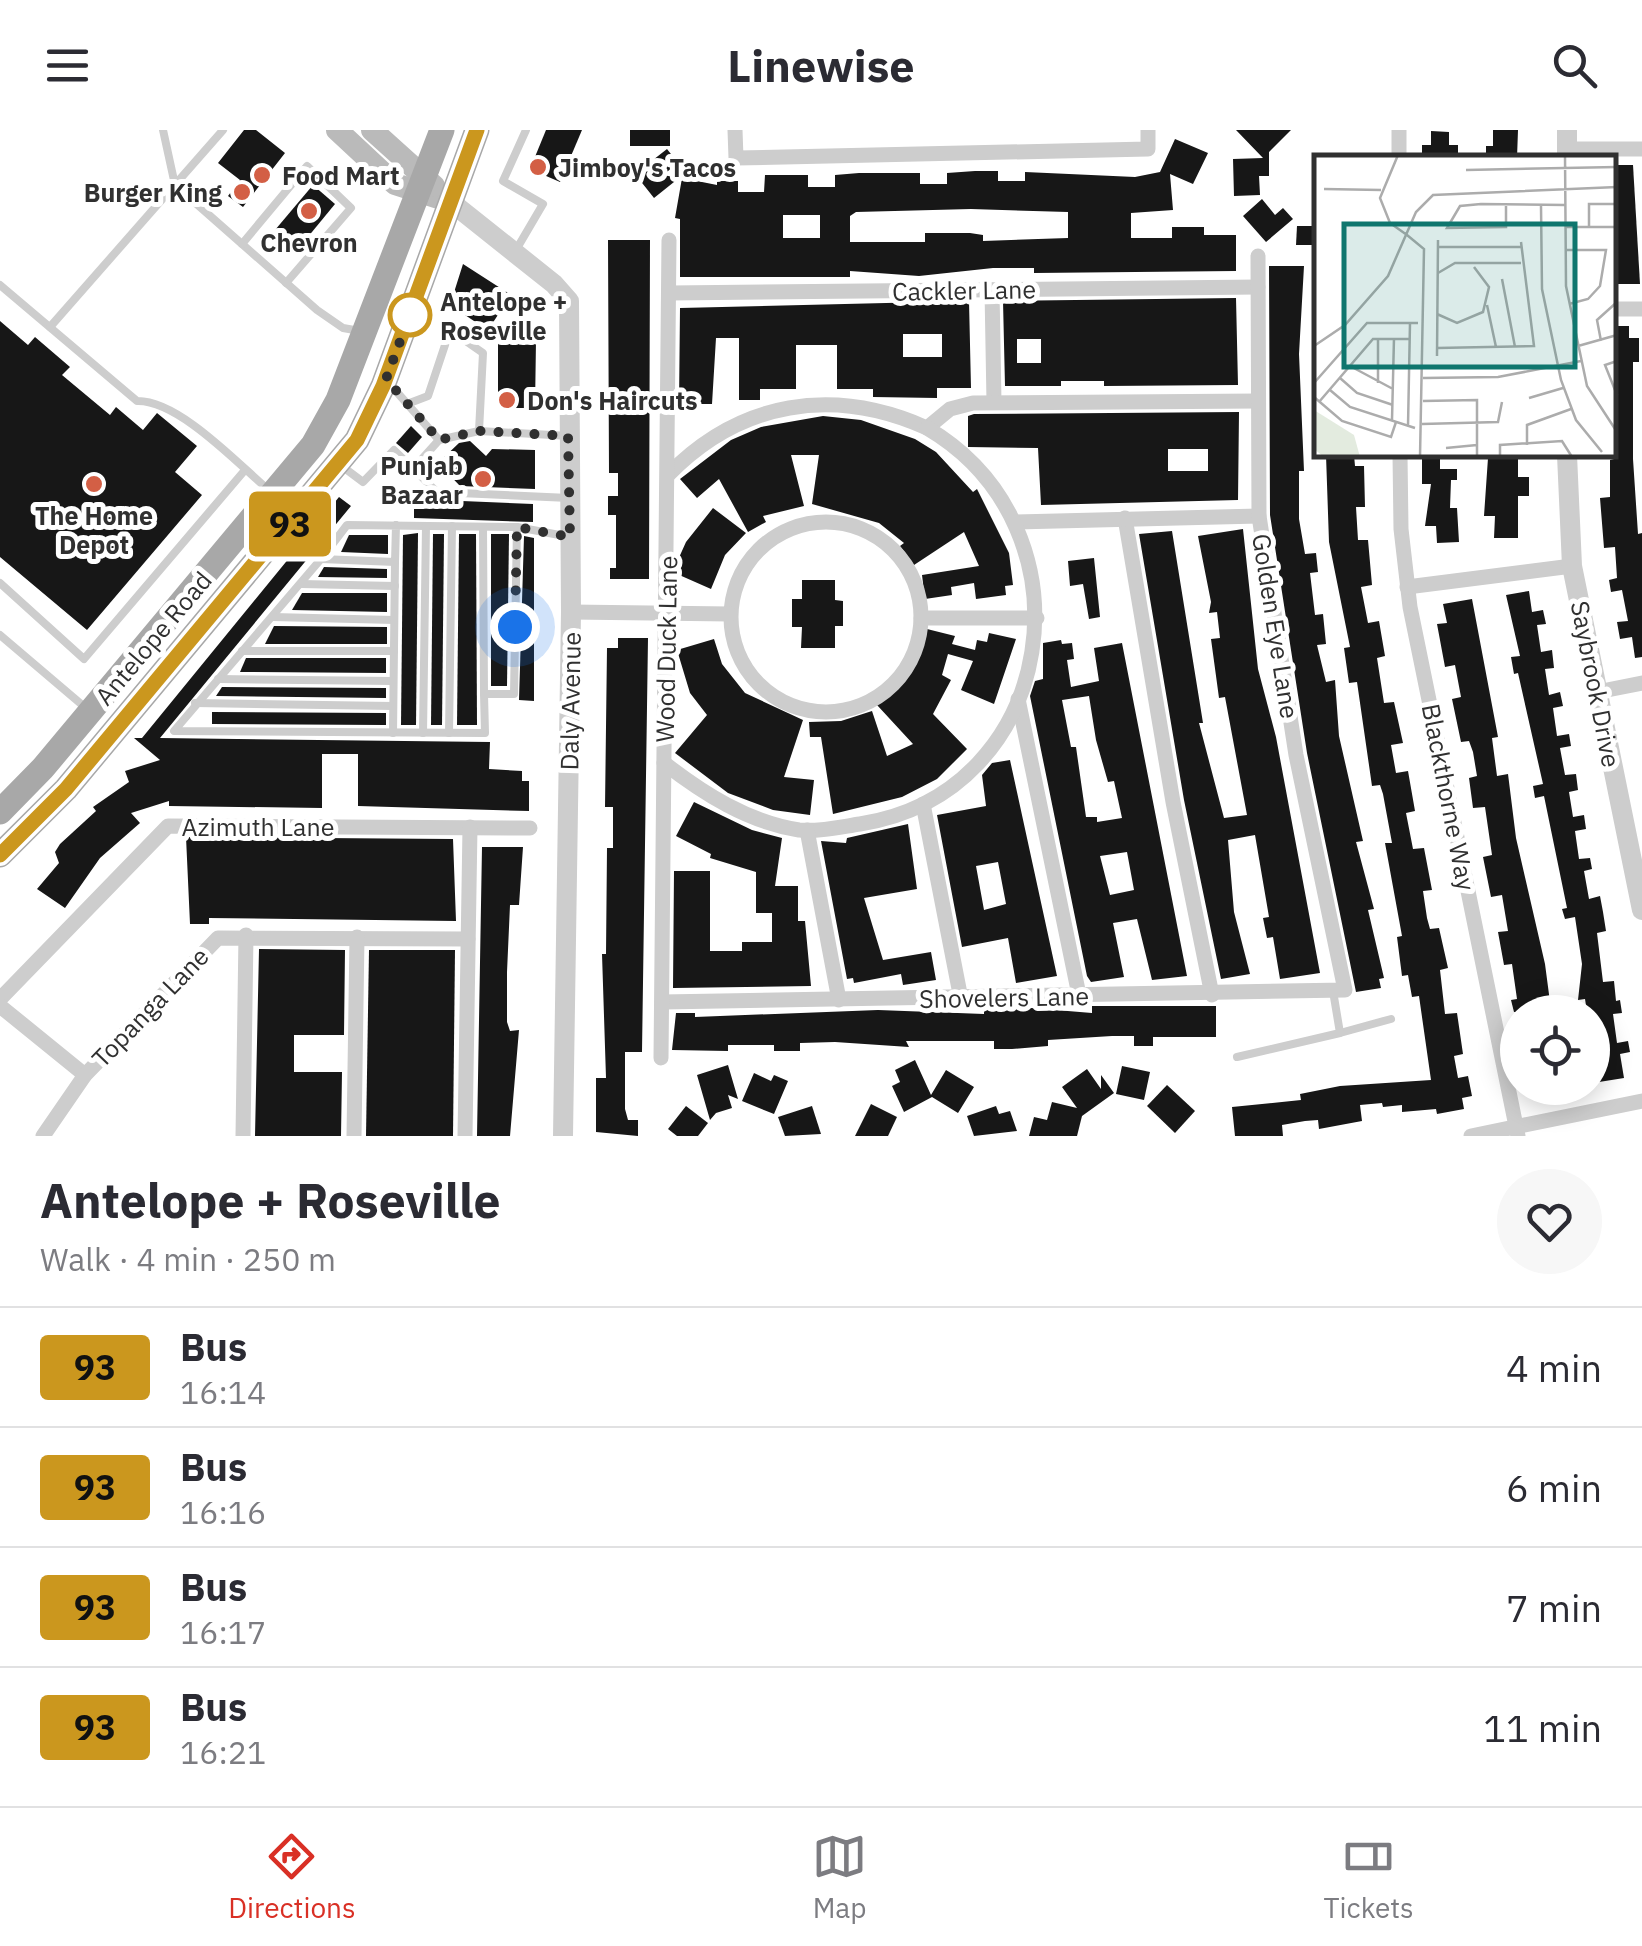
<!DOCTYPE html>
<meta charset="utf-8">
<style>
body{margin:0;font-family:"IBM Plex Sans",sans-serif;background:#f7f7f7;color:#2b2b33;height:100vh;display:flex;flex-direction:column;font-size:38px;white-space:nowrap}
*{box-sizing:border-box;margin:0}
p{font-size:32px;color:#7c7c81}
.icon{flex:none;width:55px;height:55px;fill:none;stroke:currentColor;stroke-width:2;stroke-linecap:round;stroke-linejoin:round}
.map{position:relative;height:1006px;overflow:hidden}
.panel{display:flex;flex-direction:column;background:#fff;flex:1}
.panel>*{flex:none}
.badge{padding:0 20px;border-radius:8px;font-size:35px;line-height:65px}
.controls{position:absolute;left:1500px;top:865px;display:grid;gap:20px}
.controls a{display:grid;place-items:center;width:110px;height:110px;border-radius:50%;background:#fff;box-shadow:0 5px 25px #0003;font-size:50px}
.you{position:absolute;width:50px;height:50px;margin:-25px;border:8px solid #fff;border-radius:50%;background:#1a73e8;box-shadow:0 0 0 15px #1a73e833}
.map>.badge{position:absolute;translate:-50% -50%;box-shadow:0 0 0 5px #fff}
.round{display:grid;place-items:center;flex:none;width:105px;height:105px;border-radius:52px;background:#f7f7f7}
.head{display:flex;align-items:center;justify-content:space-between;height:170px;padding:0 40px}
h1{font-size:48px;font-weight:700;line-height:75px}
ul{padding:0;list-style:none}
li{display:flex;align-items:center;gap:30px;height:120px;padding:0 40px;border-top:2px solid #e1e1e2}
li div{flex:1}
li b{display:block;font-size:38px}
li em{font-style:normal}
li .badge{min-width:110px;font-weight:700;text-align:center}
header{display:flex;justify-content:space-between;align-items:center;height:130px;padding:0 40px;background:#fff;font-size:45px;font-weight:700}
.menu{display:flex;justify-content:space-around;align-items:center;height:140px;border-top:2px solid #e1e1e2;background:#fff;font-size:28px;color:#7c7c81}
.menu a{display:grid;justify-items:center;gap:5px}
.menu .on{color:#d93025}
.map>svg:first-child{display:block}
.building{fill:#171717;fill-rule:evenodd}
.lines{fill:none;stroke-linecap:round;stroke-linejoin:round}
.service{stroke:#cdcdcd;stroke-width:8}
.minor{stroke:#cdcdcd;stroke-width:15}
.tertiary{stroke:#cdcdcd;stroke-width:20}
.secondary{stroke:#bababa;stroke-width:22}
.primary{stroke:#a8a8a8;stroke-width:25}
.line-casing{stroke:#fff;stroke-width:22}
.line{stroke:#cb971e;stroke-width:15}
.walk{stroke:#303030;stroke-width:10;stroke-dasharray:0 18}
.poi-dot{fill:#d35f45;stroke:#fff;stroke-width:4}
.stop-dot{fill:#fff;stroke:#cb971e;stroke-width:5}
.labels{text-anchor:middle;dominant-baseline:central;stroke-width:10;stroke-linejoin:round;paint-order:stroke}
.poi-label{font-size:25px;font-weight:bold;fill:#303030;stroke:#fff;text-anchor:start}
.street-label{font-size:25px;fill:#303030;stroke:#fff}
.stop-label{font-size:25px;font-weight:bold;fill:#303030;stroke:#fff;text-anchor:start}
.inset-road{fill:none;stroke:#acacac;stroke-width:2.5}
.view{fill:#0f766e;fill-opacity:0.15;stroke:#0f766e;stroke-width:5}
.inset-edge{fill:none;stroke:#303030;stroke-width:5}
</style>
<header><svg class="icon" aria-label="menu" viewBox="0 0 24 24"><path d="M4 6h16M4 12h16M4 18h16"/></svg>Linewise<svg class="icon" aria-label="search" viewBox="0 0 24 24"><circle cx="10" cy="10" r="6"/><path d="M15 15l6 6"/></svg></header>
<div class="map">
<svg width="1642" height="1006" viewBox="0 0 1642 1006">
<rect width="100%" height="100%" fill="#fff"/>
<g class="building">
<polygon points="244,0 256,0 285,23 243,77 228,66 240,50 218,33"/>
<polygon points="546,0 582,0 560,52 530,39"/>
<rect x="630" y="0" width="40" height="16"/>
<polygon points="1236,0 1291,0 1269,22 1269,46 1259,46 1260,65 1234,66 1233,29 1263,28"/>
<polygon points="1493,0 1518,0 1517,28 1486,28 1486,16 1493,16"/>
<polygon points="1431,1 1449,2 1449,15 1458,15 1458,28 1422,28 1422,15 1431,15"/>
<path d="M1175,9L1208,23L1193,54L1170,44L1173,80L1131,83V108H1172V97H1204V105H1236V141L1034,143V138H993L919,146L850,141V147H680V89L675,88L682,48L717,55V51H738V62H764L765,45H808V57H835V45L859,43H920V54H947V43L975,41H998V51H1025V42L1135,47L1160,42ZM971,79L1068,82V108L983,111V105L970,103H925V112H850V86L856,82ZM783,85H820V108H783Z"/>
<polygon points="667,19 678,33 663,45 679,48 654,68 635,44"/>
<polygon points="1614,35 1633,35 1640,154 1614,154"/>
<polygon points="313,55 335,74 298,119 275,100"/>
<polygon points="1262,69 1275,85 1283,78 1293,89 1266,112 1243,86"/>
<polygon points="1297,96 1317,96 1317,115 1296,115"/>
<polygon points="608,110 650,110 649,449 610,449 610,438 616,438 616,385 608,385 608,366 618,366 618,343 609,343"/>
<polygon points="463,134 511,165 492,194 519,194 536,210 535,278 498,278 498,207 450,175"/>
<polygon points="1269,136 1304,136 1299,224 1304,341 1299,341 1299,389 1305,424 1316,423 1318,442 1310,443 1315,485 1323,484 1326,514 1317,515 1326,552 1335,550 1339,606 1363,711 1356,712 1374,779 1368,780 1384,848 1379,849 1381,858 1356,862 1307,623 1270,385"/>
<path d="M1236,168L1238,255L1104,256V251H1061V256H1005L1003,171ZM1017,209H1041V233H1017Z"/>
<path d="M969,171L971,258H937V268L873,267V259H837V215H796V259H760V270H739V208H716L712,274H679L680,178ZM903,204H942V227H903Z"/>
<polygon points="0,191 28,215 35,207 70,237 62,245 110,285 116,277 143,300 157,283 197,316 175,342 202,365 87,500 0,427"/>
<polygon points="1614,196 1629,196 1629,208 1639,208 1639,232 1633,232 1633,329 1638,404 1642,403 1642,527 1635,528 1632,507 1620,509 1617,492 1628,491 1622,460 1611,462 1609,450 1617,448 1615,417 1604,418 1600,368 1610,367 1610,330 1614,329"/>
<path d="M1239,282L1238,370L1041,375L1038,318L968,317V286L974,284ZM1168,319H1208V341H1168Z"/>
<polygon points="823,286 861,290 915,309 936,322 973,362 977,359 1009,423 1013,455 1005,456 1006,465 976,469 974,453 951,457 952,465 925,469 922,445 979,436 964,402 914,435 900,416 904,413 879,393 812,374 819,325 791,325 804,376 763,386 766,392 748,402 719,349 697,368 680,349 731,310 761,297"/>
<polygon points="411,296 422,307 408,323 396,313"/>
<polygon points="470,311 486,326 492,319 535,320 535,359 460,356 438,333 459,313"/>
<polygon points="1326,325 1354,325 1355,336 1364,336 1365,377 1356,377 1358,410 1368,410 1372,455 1361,457 1368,493 1379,491 1385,526 1377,528 1384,573 1394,572 1403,613 1391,615 1396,643 1408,641 1415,681 1406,683 1413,719 1424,718 1432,760 1423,761 1427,788 1430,799 1439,798 1448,838 1440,840 1445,884 1457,883 1463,924 1454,926 1458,948 1468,946 1472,966 1462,968 1464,979 1437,984 1436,979 1402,982 1402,975 1383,977 1382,973 1360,975 1362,991 1319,999 1318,990 1305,991 1282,995 1283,1006 1235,1006 1232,977 1301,970 1300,964 1340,956 1431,950 1419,866 1412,867 1408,845 1402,846 1397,807 1402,806 1385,713 1392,713 1383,664 1380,655 1372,656 1357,552 1349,553 1344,518 1350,517 1329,412"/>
<polygon points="1422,325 1440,325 1440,339 1457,339 1457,350 1451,350 1450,378 1457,378 1459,412 1437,413 1436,396 1425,396 1431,354 1422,354"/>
<polygon points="1488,328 1518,328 1518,347 1529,347 1529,366 1518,366 1518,408 1494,408 1495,386 1484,386"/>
<polygon points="339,367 351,376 160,608 490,612 489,639 522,641 522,651 529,651 529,681 358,676 358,624 322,624 322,678 169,676 169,671 131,683 140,693 100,728 65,778 37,759 59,733 55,722 60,714 96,681 93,677 129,652 125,641 160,630 134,608 142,608"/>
<polygon points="414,369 533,374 533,392 414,388"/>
<polygon points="713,378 746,403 725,425 711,459 677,444 677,432 686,412"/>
<polygon points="1243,399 1258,539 1276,607 1320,843 1280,849 1273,807 1267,808 1263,788 1269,787 1255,705 1228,710 1234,782 1250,844 1221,849 1184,670 1139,404 1172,401 1203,593 1199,593 1224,688 1247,685 1225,567 1219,568 1211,509 1220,508 1217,482 1209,483 1211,472 1198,406"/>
<polygon points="418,403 416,595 401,595 403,405"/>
<polygon points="433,404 444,404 442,595 431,595"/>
<polygon points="459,404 476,404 477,595 457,595"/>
<polygon points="491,404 509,404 507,556 491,556"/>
<polygon points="349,405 388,405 388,424 341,422"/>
<polygon points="524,406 534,408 534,571 519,570"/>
<polygon points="1094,428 1100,487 1089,489 1083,454 1070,456 1068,431"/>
<polygon points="324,437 387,439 387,448 318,447"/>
<polygon points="802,450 835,450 835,470 843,471 843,496 835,496 835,518 801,518 802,497 792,497 792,469 802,469"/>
<polygon points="1529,461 1532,482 1543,480 1546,494 1537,495 1541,522 1552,520 1554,538 1545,539 1549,565 1560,562 1563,576 1553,578 1557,606 1569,604 1571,616 1560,618 1565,645 1576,644 1578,660 1569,662 1573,687 1584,685 1586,699 1575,701 1579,729 1590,728 1592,739 1584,741 1589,769 1600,766 1603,782 1606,801 1597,803 1603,852 1614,851 1616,871 1620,870 1622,883 1613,884 1617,913 1628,911 1630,922 1620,924 1624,948 1599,952 1592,882 1587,882 1585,869 1578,870 1582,834 1575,787 1565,789 1562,779 1567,778 1544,666 1535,668 1533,656 1543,654 1518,543 1514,544 1511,527 1520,526 1506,465"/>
<polygon points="302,463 387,463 387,482 292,480"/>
<polygon points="1472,469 1498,607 1492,608 1497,646 1508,644 1516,708 1545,834 1550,872 1533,875 1535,882 1514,882 1511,870 1517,869 1512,834 1504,835 1498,802 1508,801 1502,765 1491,767 1483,727 1492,725 1485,677 1473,678 1469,648 1477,646 1473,622 1469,611 1461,612 1452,569 1461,567 1455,535 1445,537 1437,494 1447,493 1443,474"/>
<polygon points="274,496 387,497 387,514 265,514"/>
<polygon points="927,499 955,506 952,514 975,520 977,510 987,512 989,503 1016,509 994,574 961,560 973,531 948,524 942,545 951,550 933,584 967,619 937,649 902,667 833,684 821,607 810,607 809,592 841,591 872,581 887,626 913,614 877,575 917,532"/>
<polygon points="618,508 648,508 642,922 625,922 625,979 628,990 638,990 638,1006 596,1002 596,948 606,948 602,824 606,824 607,718 613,718 613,677 605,677 607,518 618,518"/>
<polygon points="714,509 722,534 745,563 803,590 784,647 814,650 810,685 773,680 728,663 675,623 707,585 690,563 677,520"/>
<path d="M1061,510L1062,514L1072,513L1074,529L1067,530L1071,557L1099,551L1094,518L1122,513L1187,846L1152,850L1137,789L1113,793L1124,847L1091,852L1087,846L1030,566L1035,551L1043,549V513ZM1089,566L1096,610L1108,652L1114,651L1122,688L1097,692V687H1086L1076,617H1071L1062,570ZM1127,722L1134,760L1110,765L1100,726Z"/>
<polygon points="246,528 386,528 386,543 240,542"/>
<polygon points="222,557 386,558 386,568 216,566"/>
<polygon points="212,582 386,583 386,595 212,594"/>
<path d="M1010,630L1057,846L1016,853L1008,808L962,817L937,685L986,676L982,645L992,633ZM998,732L1006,774L984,780L976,736Z"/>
<polygon points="694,672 752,700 782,708 775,756 798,756 798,791 805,791 811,856 673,858 674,741 710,741 710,821 742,821 742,812 772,812 772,783 756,783 756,742 710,728 711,724 676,706"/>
<polygon points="908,694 917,759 864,768 883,830 931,822 936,850 903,855 901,844 854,853 853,848 847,849 821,711 846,713 847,708"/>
<polygon points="186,707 453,709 456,791 209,788 209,794 190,794"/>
<polygon points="482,717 523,717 519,775 510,775 507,842 507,892 510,901 519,900 510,1006 477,1006"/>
<polygon points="259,819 345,820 344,905 294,905 294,942 342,942 341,1006 255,1006"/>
<polygon points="369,820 455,820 453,1006 366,1006"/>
<polygon points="1092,876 1216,876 1216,907 1153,907 1153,916 1134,916 1134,906 1112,906 1048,910 1048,916 1012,919 994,919 994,911 906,911 909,917 835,912 800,913 800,921 774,921 774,915 728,915 728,921 672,920 676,883 695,883 695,887 878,880 984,884 984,878 1019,877 1092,883"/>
<polygon points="915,930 931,965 946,940 974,957 958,983 932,967 904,982 892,956 900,952 895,940"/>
<polygon points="728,935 738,969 728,965 732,978 716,983 710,990 697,945"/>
<polygon points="1122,936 1150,942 1144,970 1116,964"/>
<polygon points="1087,939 1101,959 1101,945 1114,963 1082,986 1077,1006 1029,1006 1034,987 1047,990 1052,972 1077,978 1062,957"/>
<polygon points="754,943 771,951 774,945 788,951 774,984 742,971"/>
<polygon points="1167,955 1195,981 1175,1003 1147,976"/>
<polygon points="871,974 897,987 888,1006 855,1006"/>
<polygon points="686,976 708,993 698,1006 677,1006 668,999"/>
<polygon points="812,976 821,1004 785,1006 778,987"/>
<polygon points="996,976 999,984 1010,981 1017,1001 974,1006 967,986"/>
</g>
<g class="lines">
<g class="service">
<polyline points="163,0 175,55 317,180 343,198 360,201"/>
<polyline points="242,114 307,36 351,78 286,153"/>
<polyline points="516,120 543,74 503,51 526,0"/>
<path d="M0,155L137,271C179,270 239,335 271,362"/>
<polyline points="50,197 223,0"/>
<polyline points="388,252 439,310 413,339"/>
<polyline points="407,274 428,266 450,200 483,223 479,301 569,306"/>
<polyline points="439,310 479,301"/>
<polyline points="343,337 363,352 394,320 437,362 569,368"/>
<polyline points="396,395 395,432 321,429 347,395 517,397 570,407"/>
<polyline points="483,397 484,564"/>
<polyline points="321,429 174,601 485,603 484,564 514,564 517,397"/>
<polyline points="0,453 84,529 245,340"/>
<polyline points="301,454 395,456"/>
<polyline points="273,487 394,490"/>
<polyline points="0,505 87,579"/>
<polyline points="242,521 394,521"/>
<polyline points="218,549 393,551"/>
<polyline points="195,573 393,576"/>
<polyline points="393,603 395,432"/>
<polyline points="423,603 426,396"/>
<polyline points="449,603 452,396"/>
<polyline points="1340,903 1391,889"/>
<polyline points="1237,927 1340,903 1333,861"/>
</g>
<g class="minor">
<polyline points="735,0 736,28 1148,19 1148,0"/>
<polyline points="1399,0 1399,28"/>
<polyline points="1567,19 1642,19"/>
<polyline points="992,160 994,272"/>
<polyline points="670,163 1258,157"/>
<polyline points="1614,179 1642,179"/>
<polyline points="1400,325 1401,399 1410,477 1518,1006"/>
<path d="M668,345C740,271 833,256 927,298L950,279L973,273L1258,271"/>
<polyline points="1125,388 1173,672 1212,865"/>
<polyline points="1016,392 1259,386"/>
<circle cx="826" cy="487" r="95"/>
<polyline points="1407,457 1572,436"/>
<polyline points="571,482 730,484"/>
<polyline points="921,488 1037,488"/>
<polyline points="1597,562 1642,553"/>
<polyline points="1018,569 1079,865"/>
<path d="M664,633C704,664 748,692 799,700C819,702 840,697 860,694C1059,663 1097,398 927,298"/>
<polyline points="923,674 961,869"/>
<polyline points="807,700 839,870"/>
<polyline points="0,869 168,696 530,698"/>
<polyline points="662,872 1345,860 1296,625 1259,386 1258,126"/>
<polyline points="0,876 85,945"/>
<polyline points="661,928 669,110"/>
<polyline points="43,1006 85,945 218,808 468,809"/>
<polyline points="243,1006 246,805"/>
<polyline points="354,1006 357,807"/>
<polyline points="465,1006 470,697"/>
<polyline points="1471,1006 1642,971"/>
</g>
<g class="tertiary">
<polyline points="1567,0 1567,28"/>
<polyline points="451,72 554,154 569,171 571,482 563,1006"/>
<polyline points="1567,325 1572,436 1642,780"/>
</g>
<g class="secondary">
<polyline points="337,0 395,54 451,72"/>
<polyline points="372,0 434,56"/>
</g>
<g class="primary">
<polyline points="0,682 43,638 313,315 338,270 442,0"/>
<polyline points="0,725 66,659 357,310 383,256 477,0"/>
</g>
</g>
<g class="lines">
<g class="line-casing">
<polyline id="line" points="0,725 66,659 357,310 383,256 477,0"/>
</g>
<use href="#line" class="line"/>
<polyline class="walk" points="410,185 411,182 386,249 439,310 479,301 568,306 570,407 517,397 515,497"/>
</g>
<g class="poi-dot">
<circle cx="538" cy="37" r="10"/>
<circle cx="262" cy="45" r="10"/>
<circle cx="242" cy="62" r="10"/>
<circle cx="309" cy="81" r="10"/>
<circle cx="507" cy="270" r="10"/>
<circle cx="483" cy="349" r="10"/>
<circle cx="94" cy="354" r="10"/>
</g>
<circle class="stop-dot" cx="410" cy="185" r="20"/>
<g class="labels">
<g class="poi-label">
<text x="558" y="37">Jimboy's Tacos</text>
<text x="282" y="45">Food Mart</text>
<text x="222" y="62" text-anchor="end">Burger King</text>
<text x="309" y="112" text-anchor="middle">Chevron</text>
<text x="527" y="270">Don's Haircuts</text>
<text x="463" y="335" text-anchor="end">Punjab<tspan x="463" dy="29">Bazaar</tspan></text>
<text x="94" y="385" text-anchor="middle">The Home<tspan x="94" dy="29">Depot</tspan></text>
</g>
<g class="street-label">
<text transform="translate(964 160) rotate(-1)">Cackler Lane</text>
<text transform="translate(1276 496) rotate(81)">Golden Eye Lane</text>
<text transform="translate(153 508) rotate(-50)">Antelope Road</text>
<text transform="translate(666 519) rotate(-89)">Wood Duck Lane</text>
<text transform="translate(1596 554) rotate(79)">Saybrook Drive</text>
<text transform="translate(570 571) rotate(-89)">Daly Avenue</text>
<text transform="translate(1449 667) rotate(79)">Blackthorne Way</text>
<text x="258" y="696">Azimuth Lane</text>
<text transform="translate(1004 867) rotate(-1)">Shovelers Lane</text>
<text transform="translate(150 877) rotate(-46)">Topanga Lane</text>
</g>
<g class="stop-label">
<text x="440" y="171">Antelope +<tspan x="440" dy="29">Roseville</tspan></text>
</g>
</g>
<g transform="translate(1314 25)">
<rect width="302" height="302" fill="#fff"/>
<path d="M0,255L40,280L46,302H10L0,294Z" fill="#e3ebdf"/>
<path class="inset-road" d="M84,0L66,43L76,68L93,80M251,0L252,131L273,231L303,277M152,15L303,12M10,34L67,35M192,51V72L133,73L146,51L167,49L251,50M227,51L228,134L247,225L262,265L288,297M251,72H303M275,72V49H303M93,80L110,94L106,302M124,92H207M251,95H292L286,131L274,144L255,149M124,118L141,108H207M188,124L201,192M173,150L182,192M123,159L143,168L169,157L175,132L160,112M287,186L283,165L303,147M0,191L31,170L74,121L102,57L119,40L303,32M264,191L303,180M123,193L220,191L207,87M123,201L124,85M303,206L291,210L303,240M36,211L79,234M26,223L43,238L79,250M109,223L184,222L267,206M0,228L53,168H104M64,228V183M16,235L36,252L101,273M0,242L28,266L77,282L82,267M215,243L249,233M109,246L163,245V302M5,247L59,184H96M78,265L80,183M108,269L184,267L188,247M94,271L96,168M213,290V270L257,254M132,293L163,290M186,302V290L248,286L258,302"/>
<path class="view" d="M30,69H261V212H30Z"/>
<rect width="302" height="302" class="inset-edge"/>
</g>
</svg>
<div class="controls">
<a><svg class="icon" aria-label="locate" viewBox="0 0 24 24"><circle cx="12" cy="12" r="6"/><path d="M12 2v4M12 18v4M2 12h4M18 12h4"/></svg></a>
</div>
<div class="you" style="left:515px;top:497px"></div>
<b class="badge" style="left:290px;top:394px;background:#cb971e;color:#111">93</b>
</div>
<section class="panel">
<div class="head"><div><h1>Antelope + Roseville</h1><p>Walk · 4 min · 250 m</p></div><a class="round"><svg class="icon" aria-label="heart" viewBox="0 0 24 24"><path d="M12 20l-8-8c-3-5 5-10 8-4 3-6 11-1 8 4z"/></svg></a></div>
<ul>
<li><span class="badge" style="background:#cb971e;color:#111">93</span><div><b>Bus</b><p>16:14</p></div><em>4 min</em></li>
<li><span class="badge" style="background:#cb971e;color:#111">93</span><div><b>Bus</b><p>16:16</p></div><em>6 min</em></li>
<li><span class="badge" style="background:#cb971e;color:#111">93</span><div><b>Bus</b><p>16:17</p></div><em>7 min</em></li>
<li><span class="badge" style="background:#cb971e;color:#111">93</span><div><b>Bus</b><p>16:21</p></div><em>11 min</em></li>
</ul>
</section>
<nav class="menu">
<a class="on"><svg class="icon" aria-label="directions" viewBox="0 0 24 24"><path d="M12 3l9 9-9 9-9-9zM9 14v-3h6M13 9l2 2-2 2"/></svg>Directions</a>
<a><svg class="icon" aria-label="map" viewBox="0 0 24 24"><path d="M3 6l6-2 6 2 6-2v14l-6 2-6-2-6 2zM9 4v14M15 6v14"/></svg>Map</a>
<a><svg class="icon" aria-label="tickets" viewBox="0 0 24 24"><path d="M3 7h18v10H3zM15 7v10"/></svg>Tickets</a>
</nav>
